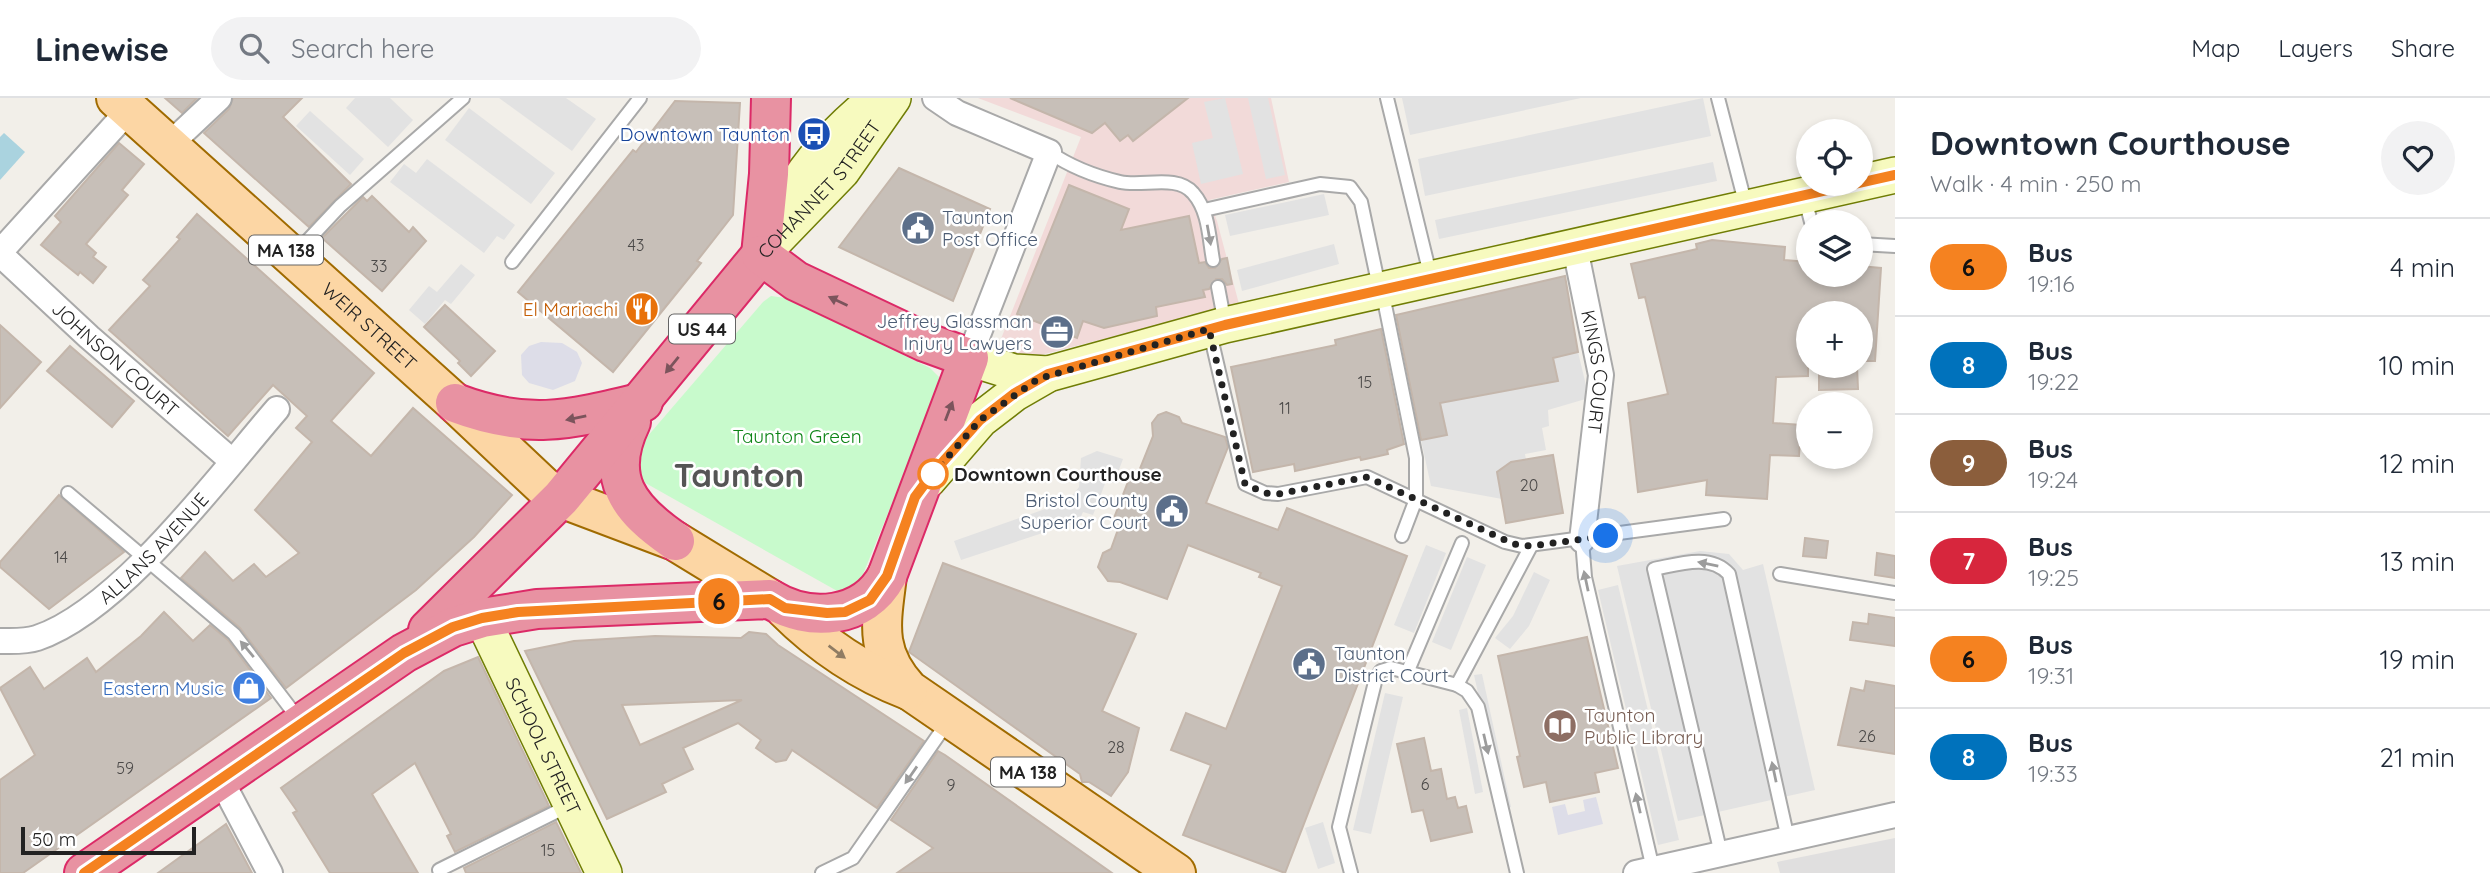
<!DOCTYPE html>
<meta charset="utf-8">
<style>
body{margin:0;font-family:Quicksand,sans-serif;background:#f2f2f3;color:#1f2937;height:100vh;display:flex;flex-direction:column;font-size:26px;white-space:nowrap}
*{box-sizing:border-box;margin:0}
p{font-size:23px;color:#747a83}
.icon{flex:none;width:38px;height:38px;fill:none;stroke:currentColor;stroke-width:2;stroke-linecap:round;stroke-linejoin:round}
.map{position:relative;flex:1;overflow:hidden}
.details{display:flex;flex-direction:column;background:#fff;width:595px}
.details>*{flex:none}
.badge{padding:0 14px;border-radius:23px;font-size:24px;line-height:46px}
.buttons{position:absolute;left:1796px;top:21px;display:grid;gap:14px}
.buttons a{display:grid;place-items:center;width:77px;height:77px;border-radius:50%;background:#fff;box-shadow:0 4px 10px #0003;font-size:35px}
.scale{position:absolute;left:21px;bottom:18px;width:175px;box-sizing:border-box;padding-left:7px;border:4px solid #222;border-top:0;font-size:19px;line-height:24px;white-space:nowrap;color:#222;-webkit-text-stroke:5px #fff;paint-order:stroke}
.you{position:absolute;width:35px;height:35px;margin:-18px;border:5px solid #fff;border-radius:50%;background:#1a73e8;box-shadow:0 0 0 10px #1a73e833}
.map>.badge{position:absolute;translate:-50% -50%;box-shadow:0 0 0 4px #fff}
.round{display:grid;place-items:center;flex:none;width:74px;height:74px;border-radius:37px;background:#f2f2f3}
.overview{display:flex;align-items:center;justify-content:space-between;height:119px;padding:0 35px}
h1{font-size:33px;font-weight:700;line-height:52px}
ul{padding:0;list-style:none}
li{display:flex;align-items:center;gap:21px;height:98px;padding:0 35px;border-top:2px solid #e0e1e3}
li div{flex:1}
li b{display:block;font-size:26px}
li em{font-style:normal}
li .badge{min-width:77px;font-weight:700;text-align:center}
header{display:flex;align-items:center;gap:42px;box-sizing:border-box;height:98px;padding:0 35px;background:#fff;border-bottom:2px solid #e0e1e3}
header strong{font-size:33px}
nav{display:flex;gap:38px;margin-inline-start:auto;font-size:24px}
.search{width:490px;height:63px;background:#f2f2f3;display:flex;align-items:center;gap:18px;box-sizing:border-box;padding:0 24px;border-radius:38px;color:#747a83;font-size:26px}
main{display:flex;flex:1;min-height:0}
.map>svg:first-child{display:block}
.residential{fill:#e0dfdf}
.commercial{fill:#f2dad9}
.park{fill:#c8facc}
.parking{fill:#e2e2e2}
.plaza{fill:#dddde8}
.water{fill:#aad3df}
.building{fill:#c7bfb8;stroke:#c4b6ab;stroke-width:2;fill-rule:evenodd}
.lines{fill:none;stroke-linecap:round;stroke-linejoin:round}
.lane-casing{stroke:#a9a9a9;stroke-width:16}
.street-casing{stroke:#a9a9a9;stroke-width:28}
.secondary-casing{stroke:#707d05;stroke-width:38}
.primary-casing{stroke:#a06b00;stroke-width:42}
.highway-casing{stroke:#dc2a67;stroke-width:42}
.lane{stroke:#fff;stroke-width:12}
.street{stroke:#fff;stroke-width:24}
.secondary{stroke:#f7fabf;stroke-width:35}
.primary{stroke:#fcd6a4;stroke-width:38}
.highway{stroke:#e892a2;stroke-width:38}
.oneway{fill:#9c9c9c}
.oneway2{fill:#7b545c}
.oneway3{fill:#8f7c63}
.line-casing{stroke:#fff;stroke-width:16}
.line{stroke:#f58220;stroke-width:10}
.walk{stroke:#222;stroke-width:7;stroke-dasharray:0 12.6}
.stop-dot{fill:#fff;stroke:#f58220;stroke-width:3.5}
.labels{text-anchor:middle;dominant-baseline:central;stroke-width:5;stroke-linejoin:round;paint-order:stroke}
.number-label{font-size:16px;fill:#4b4948}
.shield{fill:#fff;stroke:#646464;stroke-width:2}
.shield-label{font-size:18px;font-weight:bold;fill:#222}
.transit-label{font-size:19px;fill:#164399;stroke:#fff;text-anchor:end}
.street-label{font-size:19px;fill:#222;stroke:#fff}
.service-label{font-size:19px;fill:#4e5e75;stroke:#fff;text-anchor:start}
.food-label{font-size:19px;fill:#c56008;stroke:#fff;text-anchor:end}
.park-label{font-size:19px;fill:#0c8416;stroke:#fff}
.stop-label{font-size:19px;font-weight:bold;fill:#222;stroke:#fff;text-anchor:start}
.shop-label{font-size:19px;fill:#366cbe;stroke:#fff;text-anchor:end}
.education-label{font-size:19px;fill:#785e54;stroke:#fff;text-anchor:start}
.town-label{font-size:33px;font-weight:bold;fill:#555;stroke:#fff}
</style>
<header>
<strong>Linewise</strong>
<div class="search"><svg class="icon" aria-label="search" viewBox="0 0 24 24"><circle cx="10" cy="10" r="6"/><path d="M15 15l6 6"/></svg>Search here</div>
<nav><a>Map</a><a>Layers</a><a>Share</a></nav>
</header>
<main>
<div class="map">
<svg width="1895" height="775" viewBox="0 0 1895 775">
<rect width="100%" height="100%" fill="#f2efe9"/>
<polygon class="residential" points="1895,740 1895,775 1780,775 1777,764"/>
<polygon class="commercial" points="978,0 1271,0 1289,84 1209,102 1217,123 1239,206 1041,257 995,256 1081,39"/>
<polygon class="park" points="771,198 785,200 930,270 939,279 939,291 861,481 854,488 839,494 633,378 628,361 763,204"/>
<g class="parking">
<polygon points="355,0 390,0 413,22 388,49 346,10"/>
<polygon points="499,0 566,0 596,21 572,53"/>
<polygon points="1225,0 1243,76 1201,86 1192,45 1213,40 1204,4"/>
<polygon points="1248,0 1268,0 1285,77 1266,81"/>
<polygon points="1402,0 1581,0 1410,37"/>
<polygon points="1703,0 1711,38 1425,98 1418,61"/>
<polygon points="469,10 555,75 531,106 445,42"/>
<polygon points="310,13 364,61 350,77 296,28"/>
<polygon points="427,61 515,127 504,142 497,138 484,155 390,84 404,66 416,75"/>
<polygon points="1713,64 1717,83 1439,141 1435,122"/>
<polygon points="1324,96 1329,117 1230,138 1225,117"/>
<polygon points="1334,146 1339,166 1242,193 1237,172"/>
<polygon points="461,166 475,177 451,206 445,202 425,226 409,212 429,188 437,194"/>
<polygon points="1578,254 1589,300 1548,312 1549,328 1542,330 1546,352 1525,356 1526,362 1511,364 1497,374 1502,401 1431,388 1421,342 1447,336 1440,305 1553,260"/>
<polygon points="1097,353 1123,361 1114,385 1106,383 1093,417 1083,414 1079,423 961,462 954,443 1068,403 1079,389 1081,360"/>
<polygon points="1426,447 1446,455 1414,535 1394,527"/>
<polygon points="1700,453 1729,456 1743,472 1763,466 1815,692 1678,723 1617,468"/>
<polygon points="1467,459 1486,467 1451,552 1432,544"/>
<polygon points="1534,474 1550,482 1529,528 1510,551 1495,540 1513,518"/>
<polygon points="1618,487 1679,742 1658,747 1598,492"/>
<polygon points="1482,576 1511,709 1504,711 1474,577"/>
<polygon points="1385,595 1403,599 1371,736 1353,732"/>
<polygon points="1467,610 1483,694 1475,696 1459,612"/>
<polygon points="1323,724 1335,765 1318,771 1305,730"/>
</g>
<g class="plaza">
<polygon points="541,244 562,245 577,254 582,265 575,283 553,292 529,285 522,277 521,257 529,248"/>
<polygon points="1596,699 1603,726 1558,737 1552,709 1565,706 1568,717 1585,713 1583,702"/>
</g>
<polygon class="water" points="4,35 25,54 0,82 0,39"/>
<g class="building">
<polygon points="165,0 197,0 182,15"/>
<polygon points="233,0 302,0 283,19 351,86 309,129 204,35 229,11"/>
<polygon points="1010,0 1188,0 1133,43 1128,37 1120,43 1105,25 1092,35"/>
<polygon points="675,3 740,5 733,117 697,163 701,165 613,274 518,194 633,52 636,54"/>
<polygon points="119,45 144,66 122,92 128,97 86,146 96,155 93,159 106,169 93,185 80,174 78,177 41,147 61,124 55,118"/>
<polygon points="899,70 990,111 953,203 839,149"/>
<polygon points="1069,87 1129,111 1121,132 1189,118 1199,165 1205,164 1209,170 1215,170 1222,161 1227,160 1232,186 1227,187 1222,181 1216,181 1209,191 1203,192 1205,199 1156,209 1157,218 1104,230 1083,223 1077,240 1017,216"/>
<polygon points="372,98 409,134 413,129 426,143 382,193 322,140 363,99 367,103"/>
<polygon points="197,116 374,275 331,323 371,358 413,310 512,397 474,439 416,492 286,590 240,530 181,480 205,454 233,483 254,466 266,479 299,455 255,412 312,344 296,330 307,318 273,287 228,338 109,232 150,188 143,182 180,141 177,139"/>
<polygon points="1712,142 1785,149 1784,162 1808,164 1808,177 1860,177 1860,168 1881,170 1875,263 1860,263 1860,215 1808,215 1808,278 1776,279 1773,325 1801,327 1799,358 1770,357 1767,401 1706,397 1707,382 1638,394 1628,305 1668,296 1645,199 1639,200 1631,166 1697,151 1696,146"/>
<polygon points="1565,178 1578,254 1553,260 1558,283 1440,305 1447,337 1421,342 1396,217"/>
<polygon points="445,207 495,253 471,278 458,265 460,263 424,229"/>
<polygon points="0,227 41,264 0,310"/>
<polygon points="1381,231 1404,346 1387,352 1388,356 1361,362 1360,359 1295,373 1294,366 1253,374 1231,269 1336,247 1335,242"/>
<polygon points="70,248 134,303 112,329 47,273"/>
<polygon points="1819,268 1857,268 1858,291 1819,292"/>
<polygon points="1166,314 1179,319 1182,325 1225,339 1228,349 1206,405 1278,432 1287,410 1407,458 1285,775 1183,737 1211,667 1171,652 1186,615 1226,631 1282,488 1259,479 1261,475 1188,447 1167,501 1120,484 1108,483 1098,469 1103,455 1111,451 1121,423 1114,420 1131,376 1137,378 1153,338 1152,325 1158,317"/>
<polygon points="1553,357 1563,415 1506,425 1497,374 1511,364"/>
<polygon points="59,397 124,454 49,511 0,469 0,464"/>
<polygon points="1805,440 1828,443 1826,460 1803,458"/>
<polygon points="1877,455 1895,458 1895,480 1875,477"/>
<polygon points="943,465 1136,536 1102,613 1139,630 1128,674 1111,698 1089,684 1082,684 1080,676 909,554"/>
<polygon points="164,514 193,543 210,527 228,542 271,600 23,775 0,775 0,682 35,657 0,590 30,569 44,591 87,560 96,574 141,538"/>
<polygon points="1869,516 1895,520 1895,548 1850,542 1853,524 1868,526"/>
<path d="M749,534L766,536L778,547L924,643L877,710L792,652L786,662L776,664L756,650L761,642L738,625L683,650L693,671L662,686L666,694L607,721L525,553L574,543L655,538L741,540ZM742,602L640,647L622,607Z"/>
<polygon points="1587,539 1618,670 1595,675 1599,694 1550,704 1546,684 1524,689 1517,659 1520,658 1498,558"/>
<polygon points="478,559 549,708 455,754 447,738 451,736 415,665 372,696 418,775 330,775 293,715 297,713 281,690 444,573"/>
<polygon points="1866,583 1895,588 1895,656 1838,647 1851,590 1864,593"/>
<polygon points="1424,640 1431,673 1441,671 1447,701 1455,699 1458,710 1466,708 1472,734 1431,743 1423,712 1412,714 1397,646"/>
<polygon points="938,653 945,657 1112,775 897,775 933,750 891,722"/>
<polygon points="556,724 581,775 466,775 464,770"/>
<polygon points="226,726 252,775 158,775"/>
</g>
<g class="lines">
<g class="lane-casing">
<g id="lane">
<polyline points="1387,0 1431,180"/>
<polyline points="1718,0 1746,108"/>
<path d="M1049,54C1071,69 1094,78 1120,84C1143,89 1177,76 1193,95C1209,113 1209,140 1213,162"/>
<polyline points="1805,101 1811,124"/>
<polyline points="1204,112 1320,86 1350,89 1361,104 1379,189"/>
<polyline points="1860,146 1895,148"/>
<polyline points="296,155 340,108 463,0"/>
<polyline points="512,164 640,0"/>
<polyline points="1218,189 1225,226"/>
<polyline points="1382,192 1416,360 1416,401 1402,438"/>
<polyline points="1210,235 1245,386 1265,395 1278,396 1367,379 1505,444 1522,448 1724,421"/>
<polyline points="68,395 234,536 300,623"/>
<polyline points="1582,442 1585,479 1653,771"/>
<polyline points="1780,476 1895,495"/>
<polyline points="1407,575 1462,445"/>
<polyline points="1457,587 1467,593 1478,609 1517,775"/>
<path d="M1721,756L1654,471C1679,466 1710,455 1729,476L1788,741"/>
<polyline points="439,772 568,708"/>
<polyline points="822,775 853,760 949,622"/>
<polyline points="1351,775 1339,729 1376,580 1381,573 1391,570 1457,587 1531,448"/>
</g>
</g>
<g class="street-casing">
<g id="street">
<polyline points="935,0 957,15 1049,54 969,260"/>
<polyline points="169,47 219,0"/>
<path id="s1" d="M1575,150L1601,277L1582,442"/>
<polyline points="0,154 129,12"/>
<path id="s2" d="M0,156L89,239L232,363"/>
<path id="s3" d="M0,543C12,543 25,544 37,540C119,513 220,377 277,311"/>
<polyline points="221,682 270,775"/>
<polyline points="1636,775 1895,717"/>
</g>
</g>
<g class="secondary-casing">
<g id="secondary">
<path d="M772,132C797,76 830,38 877,0"/>
<path id="s4" d="M761,157L842,73L893,0"/>
<polyline points="969,260 1014,274 1048,276"/>
<polyline points="928,382 980,322 1015,295 1048,276 1225,227 1895,77"/>
<path id="s5" d="M482,520L604,775"/>
</g>
</g>
<g class="primary-casing">
<g id="primary">
<path id="s6" d="M116,0L455,305L544,389L561,400L675,443L770,501"/>
<path d="M887,478C881,526 874,554 909,592L1176,775"/>
<path d="M785,511C820,546 861,574 908,592"/>
</g>
</g>
<g class="highway-casing">
<g id="highway">
<polyline points="761,157 769,76 771,0"/>
<path d="M455,305C529,333 569,322 643,304"/>
<path d="M631,324C604,380 628,411 675,443"/>
<polyline points="428,532 561,400 761,157"/>
<path d="M84,775L404,555L453,529L482,520L537,511L770,501C809,525 864,521 887,478L969,260L925,244L796,183L761,157"/>
</g>
</g>
<use href="#lane" class="lane"/>
<use href="#street" class="street"/>
<use href="#secondary" class="secondary"/>
<use href="#primary" class="primary"/>
<use href="#highway" class="highway"/>
</g>
<defs><path id="oneway-solid" d="M-6-.8H1V-3.2L6.5 0L1 3.2V.8H-6Z" transform="scale(1.75)"/></defs>
<g class="oneway">
<use href="#oneway-solid" transform="translate(1209 137) rotate(80)"/>
<use href="#oneway-solid" transform="translate(1708 466) rotate(-169)"/>
<use href="#oneway-solid" transform="translate(1586 483) rotate(-102)"/>
<use href="#oneway-solid" transform="translate(247 551) rotate(-130)"/>
<use href="#oneway-solid" transform="translate(1486 646) rotate(77)"/>
<use href="#oneway-solid" transform="translate(1774 674) rotate(-102)"/>
<use href="#oneway-solid" transform="translate(911 677) rotate(125)"/>
<use href="#oneway-solid" transform="translate(1638 705) rotate(-103)"/>
</g>
<g class="oneway2">
<use href="#oneway-solid" transform="translate(838 203) rotate(-155)"/>
<use href="#oneway-solid" transform="translate(672 267) rotate(129)"/>
<use href="#oneway-solid" transform="translate(949 313) rotate(-69)"/>
<use href="#oneway-solid" transform="translate(576 320) rotate(168)"/>
</g>
<use class="oneway3" href="#oneway-solid" transform="translate(837 554) rotate(37)"/>
<g class="lines">
<g class="line-casing">
<polyline id="line" points="84,775 404,555 453,529 482,520 518,514 770,501 785,510 827,515 845,514 870,502 887,478 915,399 932,376 980,322 1015,295 1048,276 1225,227 1895,77"/>
</g>
<use href="#line" class="line"/>
<polyline class="walk" points="933,376 980,322 1038,281 1209,231 1245,386 1265,395 1278,396 1367,379 1514,446 1531,448 1606,438"/>
</g>
<defs>
<g id="bus-disc" transform="scale(1.75)"><circle r="9.5" fill="#1a4fb4" stroke="#fff"/><path d="M-5-6H5V4H4V6H2V4H-2V6H-4V4H-5ZM-3.5-4V0h7V-4ZM-3.5 1.2v1.5H-2V1.2ZM2 1.2v1.5H3.5V1.2Z" fill="#fff"/></g>
<g id="civic-disc" transform="scale(1.75)"><circle r="9.5" fill="#5c6f8a" stroke="#fff"/><path d="M-.6-6.5H3V-4.5H.6V-3L4-1V1h2V6H-6V1h2V-1L-.6-3ZM-1.2 2.5V6h2.4V2.5Z" fill="#fff"/></g>
<g id="restaurant-disc" transform="scale(1.75)"><circle r="9.5" fill="#e8710a" stroke="#fff"/><path d="M-5-6h1v4h1v-4h1v4h1v-4h1v5L-1.5 .5V6h-2V.5L-5-1ZM5-6V6H3V1.5H1.5Q1.5-4 5-6Z" fill="#fff"/></g>
<g id="office-disc" transform="scale(1.75)"><circle r="9.5" fill="#5c6f8a" stroke="#fff"/><path d="M-6-3h4V-5.5h4V-3h4V5H-6ZM-1-4.5V-3h2v-1.5ZM-6 0V1H6V0Z" fill="#fff"/></g>
<g id="shop-disc" transform="scale(1.75)"><circle r="9.5" fill="#3f7fe0" stroke="#fff"/><path d="M-5-2.5h2.3a2.7 3.5 0 0 1 5.4 0H5L5.5 6h-11ZM-1.5-2.5h3a1.5 2.3 0 0 0-3 0Z" fill="#fff"/></g>
<g id="library-disc" transform="scale(1.75)"><circle r="9.5" fill="#8d6e63" stroke="#fff"/><path d="M-6-4Q-3-5.5-.7-3.5V5Q-3 3-6 4ZM6-4Q3-5.5 .7-3.5V5Q3 3 6 4Z" fill="#fff"/></g>
</defs>
<g fill-rule="evenodd">
<use href="#bus-disc" x="814" y="36"/>
<use href="#civic-disc" x="918" y="130"/>
<use href="#restaurant-disc" x="642" y="211"/>
<use href="#office-disc" x="1057" y="234"/>
<use href="#civic-disc" x="1172" y="413"/>
<use href="#civic-disc" x="1309" y="566"/>
<use href="#shop-disc" x="249" y="590"/>
<use href="#library-disc" x="1560" y="628"/>
</g>
<circle class="stop-dot" cx="933" cy="376" r="14"/>
<g class="labels">
<g class="number-label">
<text x="636" y="147">43</text>
<text x="379" y="168">33</text>
<text x="1365" y="284">15</text>
<text x="1285" y="310">11</text>
<text x="1529" y="387">20</text>
<text x="61" y="459">14</text>
<text x="1867" y="638">26</text>
<text x="1116" y="649">28</text>
<text x="125" y="670">59</text>
<text x="1425" y="686">6</text>
<text x="951" y="687">9</text>
<text x="548" y="752">15</text>
</g>
<g class="shield">
<rect x="249" y="137.5" width="74" height="29" rx="5"/>
<rect x="669" y="216.5" width="66" height="29" rx="5"/>
<rect x="991" y="659.5" width="74" height="29" rx="5"/>
</g>
<g class="shield-label">
<text x="286" y="152">MA 138</text>
<text x="702" y="231">US 44</text>
<text x="1028" y="674">MA 138</text>
</g>
<g class="transit-label">
<text x="790" y="36">Downtown Taunton</text>
</g>
<g class="street-label">
<text stroke="none"><textPath href="#s4" startOffset="88">COHANNET STREET</textPath></text>
<text stroke="none"><textPath href="#s6" startOffset="341">WEIR STREET</textPath></text>
<text stroke="none"><textPath href="#s2" startOffset="156">JOHNSON COURT</textPath></text>
<text stroke="none"><textPath href="#s1" startOffset="126">KINGS COURT</textPath></text>
<text stroke="none"><textPath href="#s3" startOffset="186">ALLANS AVENUE</textPath></text>
<text stroke="none"><textPath href="#s5" startOffset="142">SCHOOL STREET</textPath></text>
</g>
<g class="service-label">
<text x="942" y="119">Taunton<tspan x="942" dy="22">Post Office</tspan></text>
<text x="1032" y="223" text-anchor="end">Jeffrey Glassman<tspan x="1032" dy="22">Injury Lawyers</tspan></text>
<text x="1148" y="402" text-anchor="end">Bristol County<tspan x="1148" dy="22">Superior Court</tspan></text>
<text x="1334" y="555">Taunton<tspan x="1334" dy="22">District Court</tspan></text>
</g>
<g class="food-label">
<text x="618" y="211">El Mariachi</text>
</g>
<g class="park-label">
<text x="797" y="338">Taunton Green</text>
</g>
<g class="stop-label">
<text x="954" y="376">Downtown Courthouse</text>
</g>
<g class="shop-label">
<text x="224" y="590">Eastern Music</text>
</g>
<g class="education-label">
<text x="1584" y="617">Taunton<tspan x="1584" dy="22">Public Library</tspan></text>
</g>
<g class="town-label">
<text x="739" y="376">Taunton</text>
</g>
</g>
</svg>
<div class="buttons">
<a><svg class="icon" aria-label="locate" viewBox="0 0 24 24"><circle cx="12" cy="12" r="6"/><path d="M12 2v4M12 18v4M2 12h4M18 12h4"/></svg></a>
<a><svg class="icon" aria-label="layers" viewBox="0 0 24 24"><path d="M12 4l9 5-9 5-9-5zM3 14l9 5 9-5"/></svg></a>
<a>+</a>
<a>−</a>
</div>
<div class="scale">50 m</div>
<div class="you" style="left:1606px;top:438px"></div>
<b class="badge" style="left:719px;top:503px;background:#f58220;color:#111">6</b>
</div>
<section class="details">
<div class="overview"><div><h1>Downtown Courthouse</h1><p>Walk · 4 min · 250 m</p></div><a class="round"><svg class="icon" aria-label="heart" viewBox="0 0 24 24"><path d="M12 20l-8-8c-3-5 5-10 8-4 3-6 11-1 8 4z"/></svg></a></div>
<ul>
<li><span class="badge" style="background:#f58220;color:#111">6</span><div><b>Bus</b><p>19:16</p></div><em>4 min</em></li>
<li><span class="badge" style="background:#0072bc;color:#fff">8</span><div><b>Bus</b><p>19:22</p></div><em>10 min</em></li>
<li><span class="badge" style="background:#8b5e3c;color:#fff">9</span><div><b>Bus</b><p>19:24</p></div><em>12 min</em></li>
<li><span class="badge" style="background:#d7263d;color:#fff">7</span><div><b>Bus</b><p>19:25</p></div><em>13 min</em></li>
<li><span class="badge" style="background:#f58220;color:#111">6</span><div><b>Bus</b><p>19:31</p></div><em>19 min</em></li>
<li><span class="badge" style="background:#0072bc;color:#fff">8</span><div><b>Bus</b><p>19:33</p></div><em>21 min</em></li>
</ul>
</section>
</main>
